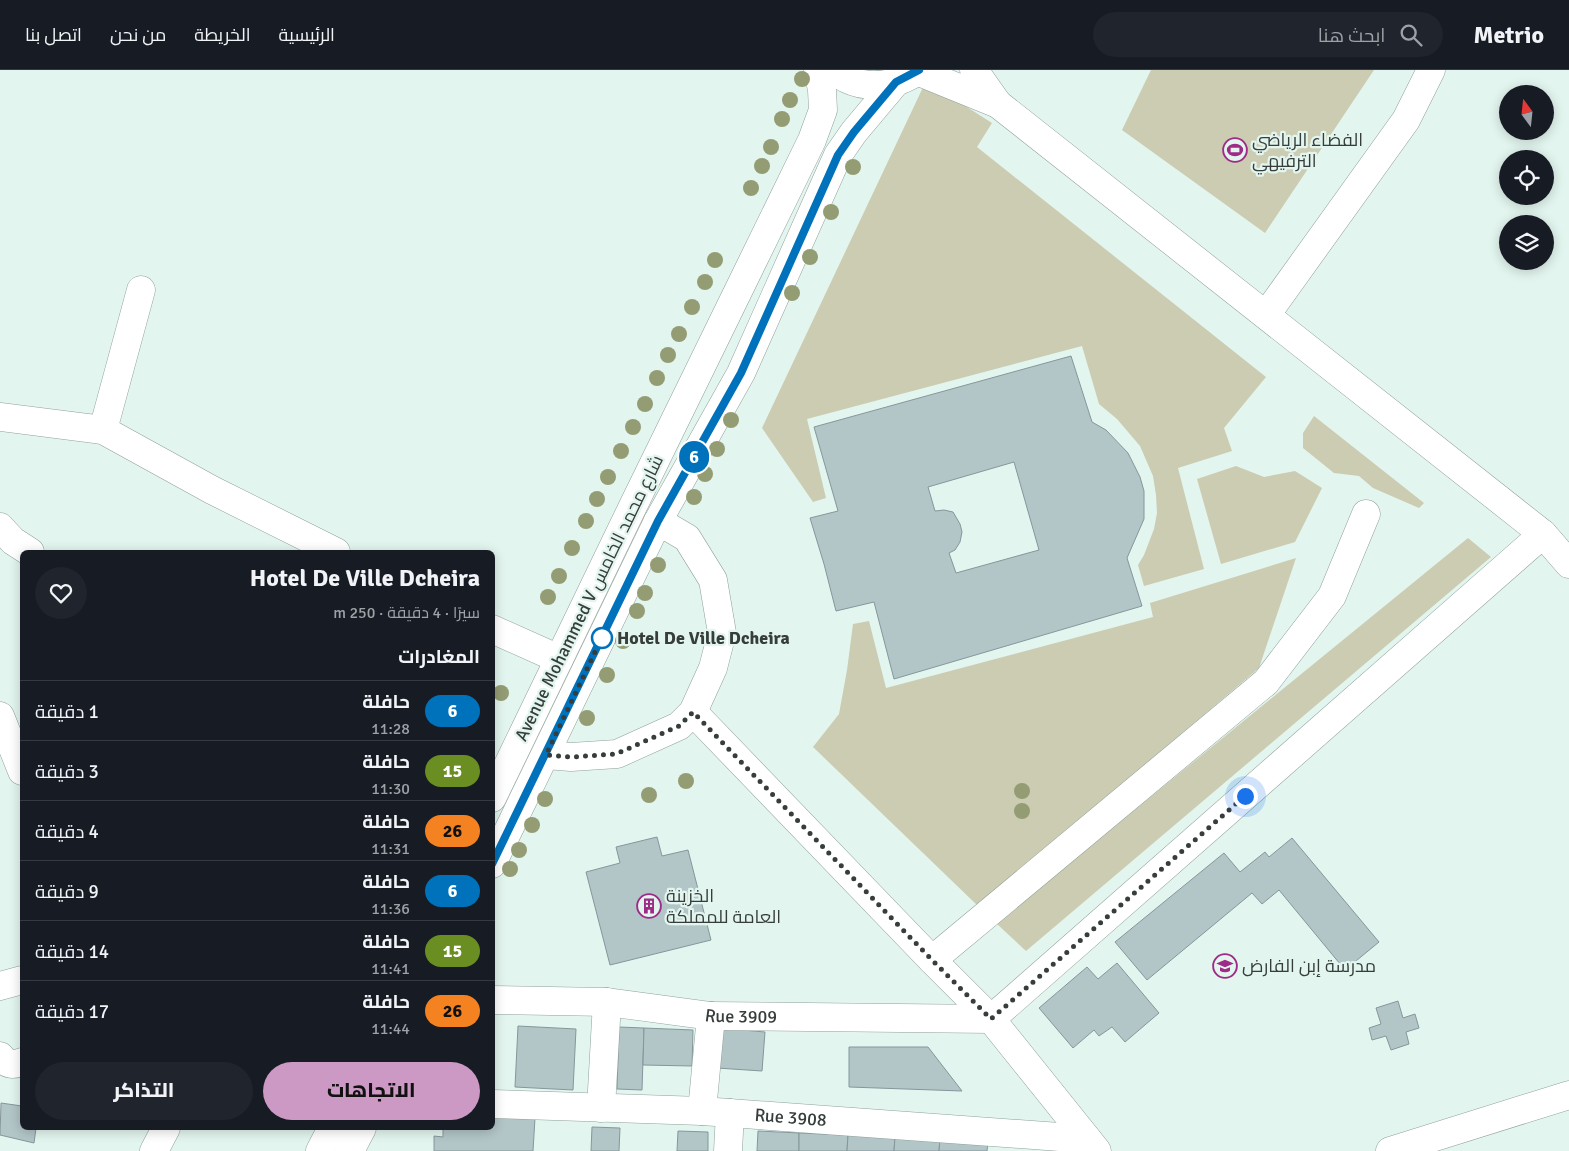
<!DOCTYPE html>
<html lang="ar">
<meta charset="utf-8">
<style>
body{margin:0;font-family:Signika,Cairo,sans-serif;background:#20242c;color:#f1f3f6;direction:rtl;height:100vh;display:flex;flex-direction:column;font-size:19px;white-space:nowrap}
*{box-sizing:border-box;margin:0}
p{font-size:16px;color:#9ea1a6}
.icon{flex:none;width:28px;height:28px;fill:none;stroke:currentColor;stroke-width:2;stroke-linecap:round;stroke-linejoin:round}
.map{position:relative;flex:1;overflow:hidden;direction:ltr}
.drawer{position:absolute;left:20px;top:480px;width:475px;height:580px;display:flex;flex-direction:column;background:#171b24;border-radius:8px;box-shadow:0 2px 12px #0003;direction:rtl}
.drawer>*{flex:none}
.badge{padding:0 10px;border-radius:16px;font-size:18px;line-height:32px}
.needle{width:32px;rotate:345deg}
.tools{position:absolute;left:1499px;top:15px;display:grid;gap:10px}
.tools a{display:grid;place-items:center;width:55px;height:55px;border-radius:50%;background:#171b24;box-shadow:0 2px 12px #0003;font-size:25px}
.you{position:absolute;width:25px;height:25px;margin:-12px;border:4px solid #fff;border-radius:50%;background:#1a73e8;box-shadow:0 0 0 8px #1a73e833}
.map>.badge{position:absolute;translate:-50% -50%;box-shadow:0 0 0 2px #fff}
h2{padding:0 15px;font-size:19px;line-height:45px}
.round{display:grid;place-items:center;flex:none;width:52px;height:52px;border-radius:26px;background:#20242c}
.head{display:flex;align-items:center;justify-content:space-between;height:85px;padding:0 15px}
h1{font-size:24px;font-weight:800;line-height:38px}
.cta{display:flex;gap:10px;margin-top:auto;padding:10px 15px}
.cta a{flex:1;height:58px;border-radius:30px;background:#cc99c4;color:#111;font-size:20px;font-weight:800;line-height:58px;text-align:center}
.cta a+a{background:#20242c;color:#f1f3f6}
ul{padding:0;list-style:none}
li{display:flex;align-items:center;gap:15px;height:60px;padding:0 15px;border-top:1px solid #363941}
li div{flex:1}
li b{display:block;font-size:19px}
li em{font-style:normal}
li .badge{min-width:55px;font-weight:700;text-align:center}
header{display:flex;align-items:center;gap:30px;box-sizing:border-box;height:70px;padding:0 25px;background:#171b24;border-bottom:1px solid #363941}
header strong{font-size:24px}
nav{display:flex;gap:28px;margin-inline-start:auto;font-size:18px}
.search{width:350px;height:45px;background:#20242c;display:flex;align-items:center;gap:12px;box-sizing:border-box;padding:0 18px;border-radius:28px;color:#9ea1a6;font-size:19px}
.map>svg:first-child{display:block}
.green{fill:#cbccb1}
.building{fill:#b2c5c7;stroke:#85979a;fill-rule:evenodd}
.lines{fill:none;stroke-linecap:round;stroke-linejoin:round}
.minor-casing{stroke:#90a19b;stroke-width:29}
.major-casing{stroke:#90a19b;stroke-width:29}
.minor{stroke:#fff;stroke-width:28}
.major{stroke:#fff;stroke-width:28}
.tree{fill:#949c74}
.line-casing{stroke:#fff;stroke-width:11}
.line{stroke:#0072bc;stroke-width:8}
.walk{stroke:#363d3b;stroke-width:5;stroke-dasharray:0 9}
.stop-dot{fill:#fff;stroke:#0072bc;stroke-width:2.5}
.labels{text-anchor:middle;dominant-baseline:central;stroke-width:4.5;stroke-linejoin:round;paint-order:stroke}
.poi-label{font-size:18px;fill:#363d3b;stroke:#e3f5ef;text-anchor:start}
.street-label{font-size:18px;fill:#363d3b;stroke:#e3f5ef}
.stop-label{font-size:18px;font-weight:bold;fill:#363d3b;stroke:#e3f5ef;text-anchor:start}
</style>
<header>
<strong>Metrio</strong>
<div class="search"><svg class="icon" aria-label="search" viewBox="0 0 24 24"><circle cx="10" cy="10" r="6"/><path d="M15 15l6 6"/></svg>ابحث هنا</div>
<nav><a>الرئيسية</a><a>الخريطة</a><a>من نحن</a><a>اتصل بنا</a></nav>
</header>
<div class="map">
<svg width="1569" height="1081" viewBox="0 0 1569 1081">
<rect width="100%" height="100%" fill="#e3f5ef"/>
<g class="green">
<polygon points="1151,0 1374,0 1265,163 1122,60"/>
<polygon points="926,11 992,53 977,77 1266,307 1224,358 1232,381 1178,398 1204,499 1144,516 1138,495 1144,485 1154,459 1157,443 1156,425 1153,406 1140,376 1117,349 1099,334 1082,276 807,349 826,428 813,432 762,358"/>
<polygon points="1314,346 1424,433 1419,438 1373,418 1359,406 1334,403 1303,378 1303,363"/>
<polygon points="1236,396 1264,407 1295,401 1322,418 1295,472 1221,494 1197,409"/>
<polygon points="1468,468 1491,487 1026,881 996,853"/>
<polygon points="1296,488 1259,598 978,836 813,677 839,644 847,600 853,554 869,551 886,618 1153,547 1150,533"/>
</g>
<g class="building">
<path d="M1071,286L1092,352L1106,360L1128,383L1140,407L1144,421V449L1127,488L1142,536L894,609L874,532L836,541L824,494L810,448L838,441L814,357ZM1014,392L1039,480L956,503L949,483L955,480L960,472L962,462L960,454L953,442L944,440L935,441L928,417Z"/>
<polygon points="657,767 662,786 688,780 711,870 610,895 586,802 620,793 616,777"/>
<polygon points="1292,768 1379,872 1345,900 1279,820 1262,834 1252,823 1147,910 1115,872 1224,783 1240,802 1265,782 1269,787"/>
<polygon points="1117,893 1159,943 1125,972 1112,957 1099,966 1094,960 1073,978 1039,938 1087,897 1098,909"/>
<polygon points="1398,931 1403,948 1415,944 1419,958 1406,962 1409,974 1391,980 1386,966 1372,970 1369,958 1381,954 1376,938"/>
<polygon points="518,956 576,959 573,1020 515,1017"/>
<polygon points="619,957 644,958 642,1020 617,1019"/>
<polygon points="644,958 693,960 692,996 643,995"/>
<polygon points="720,958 765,962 762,1001 717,998"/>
<polygon points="849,977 928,977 962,1021 849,1017"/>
<polygon points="1,1033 22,1036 22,1058 36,1058 34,1073 0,1065"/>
<polygon points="492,1047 535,1048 533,1081 434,1081 434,1066 443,1067 443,1058 492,1058"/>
<polygon points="592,1057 620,1058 619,1081 591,1081"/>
<polygon points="678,1061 708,1062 708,1081 677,1081"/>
<polygon points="758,1061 799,1063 799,1081 757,1081"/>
<polygon points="799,1063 848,1065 847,1081 799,1081"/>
<polygon points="848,1065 895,1067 894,1081 847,1081"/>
<polygon points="895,1067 940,1069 939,1081 894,1081"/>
<polygon points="940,1069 988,1072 987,1081 939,1081"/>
</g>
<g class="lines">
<g class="minor-casing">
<g id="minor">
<polyline points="974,0 998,34"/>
<polyline points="917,1 998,34 1543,464 1569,494"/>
<polyline points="1266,245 1406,50 1431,0"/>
<polyline points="0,347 103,360 212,420 336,482"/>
<polyline points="103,360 141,220"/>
<polyline points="0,457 13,471 30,482"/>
<polyline points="492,559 559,589"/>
<polyline points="693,642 932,890 991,949 1097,1081"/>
<polyline points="0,646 22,701"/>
<polyline points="546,685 571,687 617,684 679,656 693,642 713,598 722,563 713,510 687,468 658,451"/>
<polyline points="932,890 1266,612 1332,526 1366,444"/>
<polyline points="0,916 22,910"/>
<path id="s1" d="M492,930L607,932L711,946L991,949"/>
<polyline points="991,949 1543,464"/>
<path d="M0,986C6,994 12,996 22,992"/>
<path id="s2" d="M492,1034L702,1041L1087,1069"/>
<polyline points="601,1038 607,932"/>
<polyline points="702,1041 711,946"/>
<polyline points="154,1081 166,1058"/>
<polyline points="728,1081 730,1043"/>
<polyline points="1390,1081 1569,1025"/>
</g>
</g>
<g class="major-casing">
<g id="major">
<path d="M834,0C838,3 843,7 847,9C870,20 899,15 919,0"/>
<polyline points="492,728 634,434 812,70 823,40 822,20 818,0"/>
<polyline points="492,794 658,451 741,303 838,85 854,62 896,12"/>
<polyline points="320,1081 332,1058"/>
<polyline points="350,1081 362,1058"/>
</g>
</g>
<use href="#minor" class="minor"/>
<use href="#major" class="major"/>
</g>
<g class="tree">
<circle cx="802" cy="9" r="8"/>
<circle cx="790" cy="30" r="8"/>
<circle cx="782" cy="49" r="8"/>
<circle cx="771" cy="77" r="8"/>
<circle cx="762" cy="96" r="8"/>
<circle cx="853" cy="97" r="8"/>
<circle cx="751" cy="118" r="8"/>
<circle cx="831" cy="142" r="8"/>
<circle cx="810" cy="187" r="8"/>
<circle cx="715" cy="190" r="8"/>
<circle cx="705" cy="212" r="8"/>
<circle cx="792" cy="223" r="8"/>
<circle cx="692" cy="237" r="8"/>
<circle cx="679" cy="264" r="8"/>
<circle cx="668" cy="285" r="8"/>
<circle cx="657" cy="308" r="8"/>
<circle cx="645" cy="334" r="8"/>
<circle cx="731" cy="350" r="8"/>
<circle cx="633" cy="357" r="8"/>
<circle cx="717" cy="379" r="8"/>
<circle cx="621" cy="381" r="8"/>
<circle cx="705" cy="404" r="8"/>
<circle cx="608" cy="407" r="8"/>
<circle cx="694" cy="427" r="8"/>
<circle cx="597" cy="429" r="8"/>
<circle cx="586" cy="451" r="8"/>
<circle cx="572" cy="478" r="8"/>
<circle cx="658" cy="495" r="8"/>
<circle cx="559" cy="506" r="8"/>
<circle cx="645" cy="523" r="8"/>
<circle cx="548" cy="527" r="8"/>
<circle cx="637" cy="541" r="8"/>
<circle cx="623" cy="571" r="8"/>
<circle cx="607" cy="605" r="8"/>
<circle cx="501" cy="623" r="8"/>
<circle cx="587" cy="648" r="8"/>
<circle cx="686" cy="711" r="8"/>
<circle cx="1022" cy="721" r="8"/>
<circle cx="649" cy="725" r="8"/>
<circle cx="545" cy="729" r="8"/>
<circle cx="1022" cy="741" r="8"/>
<circle cx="532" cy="755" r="8"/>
<circle cx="519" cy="780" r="8"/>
<circle cx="510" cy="799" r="8"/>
</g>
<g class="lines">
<g class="line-casing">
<polyline id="line" points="492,794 658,451 741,303 838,85 854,62 896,12 919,0"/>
</g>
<use href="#line" class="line"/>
<polyline class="walk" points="602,568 606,559 546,685 571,687 616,684 679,656 693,642 932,890 991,949 1245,726"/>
</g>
<defs>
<g id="stadium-ring" transform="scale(1.25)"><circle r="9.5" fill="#e3f5ef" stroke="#9e2b86" stroke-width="1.5"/><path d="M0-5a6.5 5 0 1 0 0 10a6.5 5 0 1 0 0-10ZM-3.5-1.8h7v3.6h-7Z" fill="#9e2b86"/></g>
<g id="building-ring" transform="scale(1.25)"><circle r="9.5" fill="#e3f5ef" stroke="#9e2b86" stroke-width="1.5"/><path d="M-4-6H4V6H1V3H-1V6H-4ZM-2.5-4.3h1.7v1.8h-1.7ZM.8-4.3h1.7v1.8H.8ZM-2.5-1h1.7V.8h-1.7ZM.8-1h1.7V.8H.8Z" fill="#9e2b86"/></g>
<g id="school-ring" transform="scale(1.25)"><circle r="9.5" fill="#e3f5ef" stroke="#9e2b86" stroke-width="1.5"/><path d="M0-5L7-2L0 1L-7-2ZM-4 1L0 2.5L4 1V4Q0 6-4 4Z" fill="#9e2b86"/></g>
</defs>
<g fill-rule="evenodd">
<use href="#stadium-ring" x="1235" y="80"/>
<use href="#building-ring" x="649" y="836"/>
<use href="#school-ring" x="1225" y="896"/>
</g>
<circle class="stop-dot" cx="602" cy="568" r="10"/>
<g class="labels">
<g class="poi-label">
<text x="1252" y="70">الفضاء الرياضي<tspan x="1252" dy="21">الترفيهي</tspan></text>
<text x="666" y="826">الخزينة<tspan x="666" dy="21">العامة للمملكة</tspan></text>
<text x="1242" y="896">مدرسة إبن الفارض</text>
</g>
<g class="street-label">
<text transform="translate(589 528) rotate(-64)">Avenue Mohammed V شارع محمد الخامس</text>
<text stroke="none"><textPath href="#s1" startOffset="250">Rue 3909</textPath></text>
<text stroke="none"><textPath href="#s2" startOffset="299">Rue 3908</textPath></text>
</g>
<g class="stop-label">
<text x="617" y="568">Hotel De Ville Dcheira</text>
</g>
</g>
</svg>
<div class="tools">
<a><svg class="needle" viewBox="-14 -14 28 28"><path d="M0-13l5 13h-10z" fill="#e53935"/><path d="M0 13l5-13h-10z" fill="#9ea1a6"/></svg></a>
<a><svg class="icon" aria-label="locate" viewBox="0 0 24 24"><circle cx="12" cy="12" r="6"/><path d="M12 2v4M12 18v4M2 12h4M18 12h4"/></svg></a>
<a><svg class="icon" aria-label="layers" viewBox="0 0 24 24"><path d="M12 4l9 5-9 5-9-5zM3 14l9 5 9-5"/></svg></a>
</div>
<div class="you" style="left:1245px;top:726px"></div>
<b class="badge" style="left:694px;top:387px;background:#0072bc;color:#fff">6</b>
<section class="drawer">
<div class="head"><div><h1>Hotel De Ville Dcheira</h1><p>سيرًا · 4 دقيقة · 250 m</p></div><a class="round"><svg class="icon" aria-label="heart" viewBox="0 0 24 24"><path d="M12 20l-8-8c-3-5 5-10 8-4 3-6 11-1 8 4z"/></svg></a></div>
<h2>المغادرات</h2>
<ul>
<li><span class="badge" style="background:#0072bc;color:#fff">6</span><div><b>حافلة</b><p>11:28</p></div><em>1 دقيقة</em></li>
<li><span class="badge" style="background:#6b8e23;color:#fff">15</span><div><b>حافلة</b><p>11:30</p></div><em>3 دقيقة</em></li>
<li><span class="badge" style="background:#f58220;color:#111">26</span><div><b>حافلة</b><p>11:31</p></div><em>4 دقيقة</em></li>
<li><span class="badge" style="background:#0072bc;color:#fff">6</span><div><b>حافلة</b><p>11:36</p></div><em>9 دقيقة</em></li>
<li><span class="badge" style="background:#6b8e23;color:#fff">15</span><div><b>حافلة</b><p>11:41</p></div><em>14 دقيقة</em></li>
<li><span class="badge" style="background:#f58220;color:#111">26</span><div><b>حافلة</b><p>11:44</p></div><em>17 دقيقة</em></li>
</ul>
<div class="cta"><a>الاتجاهات</a><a>التذاكر</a></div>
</section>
</div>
